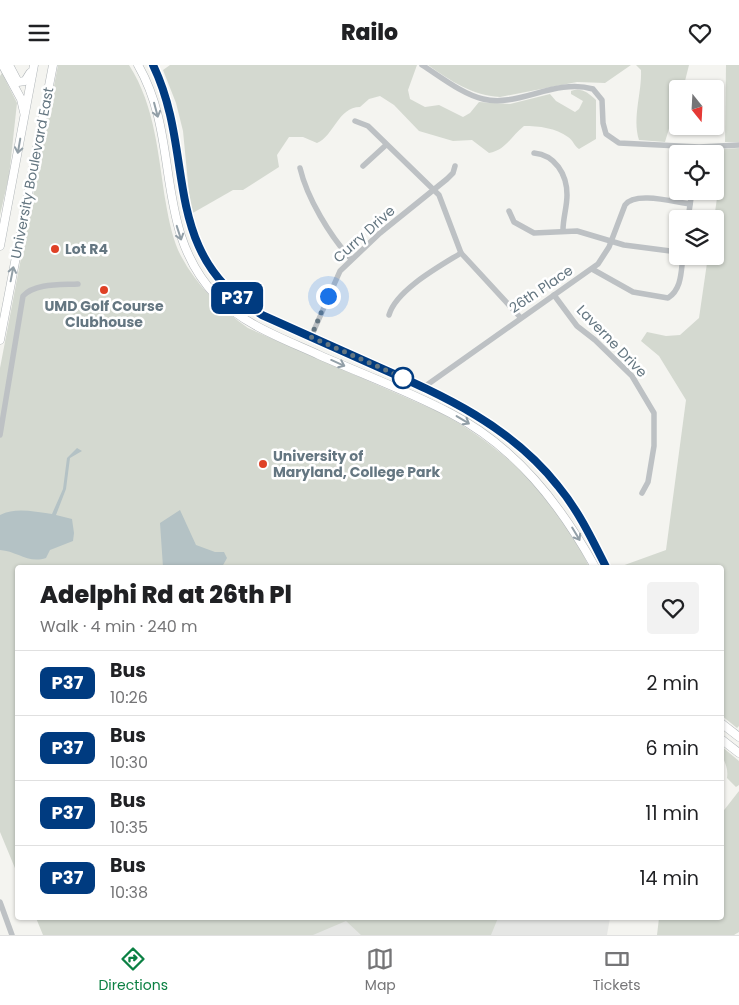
<!DOCTYPE html>
<meta charset="utf-8">
<style>
body{margin:0;font-family:Poppins,sans-serif;background:#f2f2f2;color:#202124;height:100vh;display:flex;flex-direction:column;font-size:19px;white-space:nowrap}
*{box-sizing:border-box;margin:0}
p{font-size:16px;color:#757577}
.icon{flex:none;width:28px;height:28px;fill:none;stroke:currentColor;stroke-width:2;stroke-linecap:round;stroke-linejoin:round}
.map{position:relative;flex:1;overflow:hidden}
.side{position:absolute;left:15px;top:500px;width:709px;height:355px;display:flex;flex-direction:column;background:#fff;border-radius:5px;box-shadow:0 1px 4px #0004}
.side>*{flex:none}
.badge{padding:0 10px;border-radius:8px;font-size:18px;line-height:32px}
.needle{width:32px;rotate:162deg}
.controls{position:absolute;left:669px;top:15px;display:grid;gap:10px}
.controls a{display:grid;place-items:center;width:55px;height:55px;border-radius:5px;background:#fff;box-shadow:0 1px 4px #0004;font-size:25px}
.you{position:absolute;width:25px;height:25px;margin:-12px;border:4px solid #fff;border-radius:50%;background:#1a73e8;box-shadow:0 0 0 8px #1a73e833}
.map>.badge{position:absolute;translate:-50% -50%;box-shadow:0 0 0 2px #fff}
.round{display:grid;place-items:center;flex:none;width:52px;height:52px;border-radius:5px;background:#f2f2f2}
.summary{display:flex;align-items:center;justify-content:space-between;height:85px;padding:0 25px}
h1{font-size:24px;font-weight:800;line-height:38px}
ul{padding:0;list-style:none}
li{display:flex;align-items:center;gap:15px;height:65px;padding:0 25px;border-top:1px solid #e0e0e0}
li div{flex:1}
li b{display:block;font-size:19px}
li em{font-style:normal}
li .badge{min-width:55px;font-weight:700;text-align:center}
header{display:flex;justify-content:space-between;align-items:center;height:65px;padding:0 25px;background:#fff;font-size:22px;font-weight:800}
.tab-bar{display:flex;justify-content:space-around;align-items:center;height:70px;border-top:1px solid #e0e0e0;background:#fff;font-size:14px;color:#757577}
.tab-bar a{display:grid;justify-items:center;gap:2px}
.tab-bar .current{color:#0b8043}
.map>svg:first-child{display:block}
.built{fill:#e5e6e4}
.green{fill:#d4d9d0}
.water{fill:#b4c2c5}
.lines{fill:none;stroke-linecap:round;stroke-linejoin:round}
.major-casing{stroke:#b0b5b8;stroke-width:9}
.minor{stroke:#bdc1c4;stroke-width:5.5}
.major{stroke:#fff;stroke-width:8}
.oneway{stroke:#929fa7}
.line-casing{stroke:#fff;stroke-width:11}
.line{stroke:#003b80;stroke-width:8}
.walk{stroke:#647681;stroke-width:5;stroke-dasharray:0 9}
.poi-dot{fill:#df4126;stroke:#fff;stroke-width:2}
.stop-dot{fill:#fff;stroke:#003b80;stroke-width:2.5}
.labels{text-anchor:middle;dominant-baseline:central;stroke-width:5;stroke-linejoin:round;paint-order:stroke}
.street-label{font-size:14px;fill:#647681;stroke:#fff}
.poi-label{font-size:14px;font-weight:bold;fill:#647681;stroke:#fff;text-anchor:start}
</style>
<header><svg class="icon" aria-label="menu" viewBox="0 0 24 24"><path d="M4 6h16M4 12h16M4 18h16"/></svg>Railo<svg class="icon" aria-label="heart" viewBox="0 0 24 24"><path d="M12 20l-8-8c-3-5 5-10 8-4 3-6 11-1 8 4z"/></svg></header>
<div class="map">
<svg width="739" height="870" viewBox="0 0 739 870">
<rect width="100%" height="100%" fill="#f4f4f0"/>
<polygon class="built" points="41,853 610,853 607,870 49,870"/>
<g class="green">
<path d="M58,0H129C156,42 158,92 166,139C169,156 173,176 181,191C197,221 220,243 248,263L439,347C503,381 560,435 589,502H18L17,808L0,767V303Z"/>
<path d="M170,0H417L408,25L410,34L425,42L439,40L463,52L470,48L479,37L510,39L550,29L556,36L575,47L579,44L583,36L571,29V26C581,22 589,28 596,35V74L579,84C574,81 573,75 568,72C556,63 539,61 524,61C511,71 506,85 489,88L472,75L453,76L419,66L394,40L380,31L369,34L360,42C338,42 334,71 317,78L303,72H289L277,90L279,102L243,125H233L191,149L183,66L176,38L163,5Z"/>
<path d="M428,0H631L605,18L577,17L500,32C471,30 451,16 428,0Z"/>
<path d="M636,0H689L683,24H678L677,37L665,77L639,75C632,52 642,28 641,5Z"/>
<polygon points="726,0 739,0 739,77 725,77"/>
<polygon points="2,8 17,38 9,111 0,150 0,11"/>
<polygon points="739,83 739,661 737,663 721,650 721,502 619,502 666,485 686,335 659,291 641,276 647,267 666,271 680,270 699,253 708,191 715,191 714,154 724,84"/>
<path d="M721,681L739,696V720L736,722L727,713C729,699 721,695 721,681Z"/>
<polygon points="739,726 739,867 734,870 657,870 659,853 721,852 721,749"/>
<polygon points="36,853 498,853 491,870 361,870 346,856 313,870 43,870"/>
</g>
<g class="water">
<path d="M77,383L82,386L70,393L66,424L56,450L72,454L74,468L73,476L50,485L46,493C28,499 17,486 0,485V450C17,442 33,447 52,449L63,424L67,393Z"/>
<polygon points="180,445 196,480 215,487 224,487 227,493 222,502 163,502 160,458"/>
</g>
<g class="lines">
<g class="major-casing">
<g id="major">
<polyline points="9,0 18,17 25,16 30,8"/>
<path d="M138,0C182,76 152,164 217,232C244,260 284,274 319,290C362,309 408,326 450,348C516,382 560,439 595,502"/>
<path d="M153,0C198,92 157,187 262,250C301,268 340,285 380,303C446,332 512,362 558,421C578,445 592,474 606,502"/>
<polyline points="3,1 21,34 24,47"/>
<polyline points="0,181 34,0"/>
<polyline points="0,275 53,0"/>
<polyline points="721,658 739,672"/>
<polyline points="721,674 739,688"/>
</g>
</g>
<g class="minor">
<path d="M422,0C441,12 462,29 483,34C518,43 554,13 593,24L602,35L603,58L606,69L619,78L699,82L739,80"/>
<polyline points="355,56 368,61 439,130 461,188 520,252"/>
<path d="M534,88C555,90 567,109 567,130C567,142 563,153 563,165"/>
<polyline points="363,101 386,80"/>
<path d="M300,103C307,133 330,171 351,194"/>
<polyline points="509,146 514,157 534,168 577,166 624,180 678,187"/>
<polyline points="688,154 692,126"/>
<path d="M592,204L633,227L668,233C682,224 681,206 683,191"/>
<polyline points="554,230 577,261 595,275 632,311 654,348 654,381 648,417 642,428"/>
<path d="M389,250C396,225 440,201 461,188"/>
<polyline points="311,272 340,206 380,168 447,114 453,108 455,101"/>
<path d="M424,322L598,199L609,182L625,140C635,126 674,137 690,139"/>
<path d="M0,370L23,231C35,218 61,220 78,219"/>
<polyline points="0,837 12,870"/>
</g>
<use href="#major" class="major"/>
</g>
<defs><path id="oneway-shaft" d="M-6 0H5M1.5-3L5.5 0L1.5 3" fill="none" stroke-width="1.6" stroke-linecap="round" stroke-linejoin="round" transform="scale(1.25)"/></defs>
<g class="oneway">
<use href="#oneway-shaft" transform="translate(156 45) rotate(75)"/>
<use href="#oneway-shaft" transform="translate(19 81) rotate(100)"/>
<use href="#oneway-shaft" transform="translate(179 168) rotate(72)"/>
<use href="#oneway-shaft" transform="translate(12 209) rotate(-79)"/>
<use href="#oneway-shaft" transform="translate(338 298) rotate(24)"/>
<use href="#oneway-shaft" transform="translate(463 355) rotate(31)"/>
<use href="#oneway-shaft" transform="translate(576 469) rotate(59)"/>
</g>
<g class="lines">
<g class="line-casing">
<path id="line" d="M153,0C197,91 158,188 262,250C300,267 338,284 376,301C444,331 511,361 558,421C578,445 592,474 606,502"/>
</g>
<use href="#line" class="line"/>
<polyline class="walk" points="328,231 311,272 406,314 403,313"/>
</g>
<g class="poi-dot">
<circle cx="55" cy="184" r="5"/>
<circle cx="104" cy="225" r="5"/>
<circle cx="263" cy="399" r="5"/>
</g>
<circle class="stop-dot" cx="403" cy="313" r="10"/>
<g class="labels">
<g class="street-label">
<text transform="translate(32 108) rotate(-79)">University Boulevard East</text>
<text transform="translate(364 169) rotate(-42)">Curry Drive</text>
<text transform="translate(541 224) rotate(-34)">26th Place</text>
<text transform="translate(612 276) rotate(46)">Laverne Drive</text>
</g>
<g class="poi-label">
<text x="65" y="184">Lot R4</text>
<text x="104" y="241" text-anchor="middle">UMD Golf Course<tspan x="104" dy="16">Clubhouse</tspan></text>
<text x="273" y="391">University of<tspan x="273" dy="16">Maryland, College Park</tspan></text>
</g>
</g>
</svg>
<div class="controls">
<a><svg class="needle" viewBox="-14 -14 28 28"><path d="M0-13l5 13h-10z" fill="#e53935"/><path d="M0 13l5-13h-10z" fill="#757577"/></svg></a>
<a><svg class="icon" aria-label="locate" viewBox="0 0 24 24"><circle cx="12" cy="12" r="6"/><path d="M12 2v4M12 18v4M2 12h4M18 12h4"/></svg></a>
<a><svg class="icon" aria-label="layers" viewBox="0 0 24 24"><path d="M12 4l9 5-9 5-9-5zM3 14l9 5 9-5"/></svg></a>
</div>
<div class="you" style="left:328px;top:231px"></div>
<b class="badge" style="left:237px;top:233px;background:#003b80;color:#fff">P37</b>
<section class="side">
<div class="summary"><div><h1>Adelphi Rd at 26th Pl</h1><p>Walk · 4 min · 240 m</p></div><a class="round"><svg class="icon" aria-label="heart" viewBox="0 0 24 24"><path d="M12 20l-8-8c-3-5 5-10 8-4 3-6 11-1 8 4z"/></svg></a></div>
<ul>
<li><span class="badge" style="background:#003b80;color:#fff">P37</span><div><b>Bus</b><p>10:26</p></div><em>2 min</em></li>
<li><span class="badge" style="background:#003b80;color:#fff">P37</span><div><b>Bus</b><p>10:30</p></div><em>6 min</em></li>
<li><span class="badge" style="background:#003b80;color:#fff">P37</span><div><b>Bus</b><p>10:35</p></div><em>11 min</em></li>
<li><span class="badge" style="background:#003b80;color:#fff">P37</span><div><b>Bus</b><p>10:38</p></div><em>14 min</em></li>
</ul>
</section>
</div>
<nav class="tab-bar">
<a class="current"><svg class="icon" aria-label="directions" viewBox="0 0 24 24"><path d="M12 3l9 9-9 9-9-9zM9 14v-3h6M13 9l2 2-2 2"/></svg>Directions</a>
<a><svg class="icon" aria-label="map" viewBox="0 0 24 24"><path d="M3 6l6-2 6 2 6-2v14l-6 2-6-2-6 2zM9 4v14M15 6v14"/></svg>Map</a>
<a><svg class="icon" aria-label="tickets" viewBox="0 0 24 24"><path d="M3 7h18v10H3zM15 7v10"/></svg>Tickets</a>
</nav>
